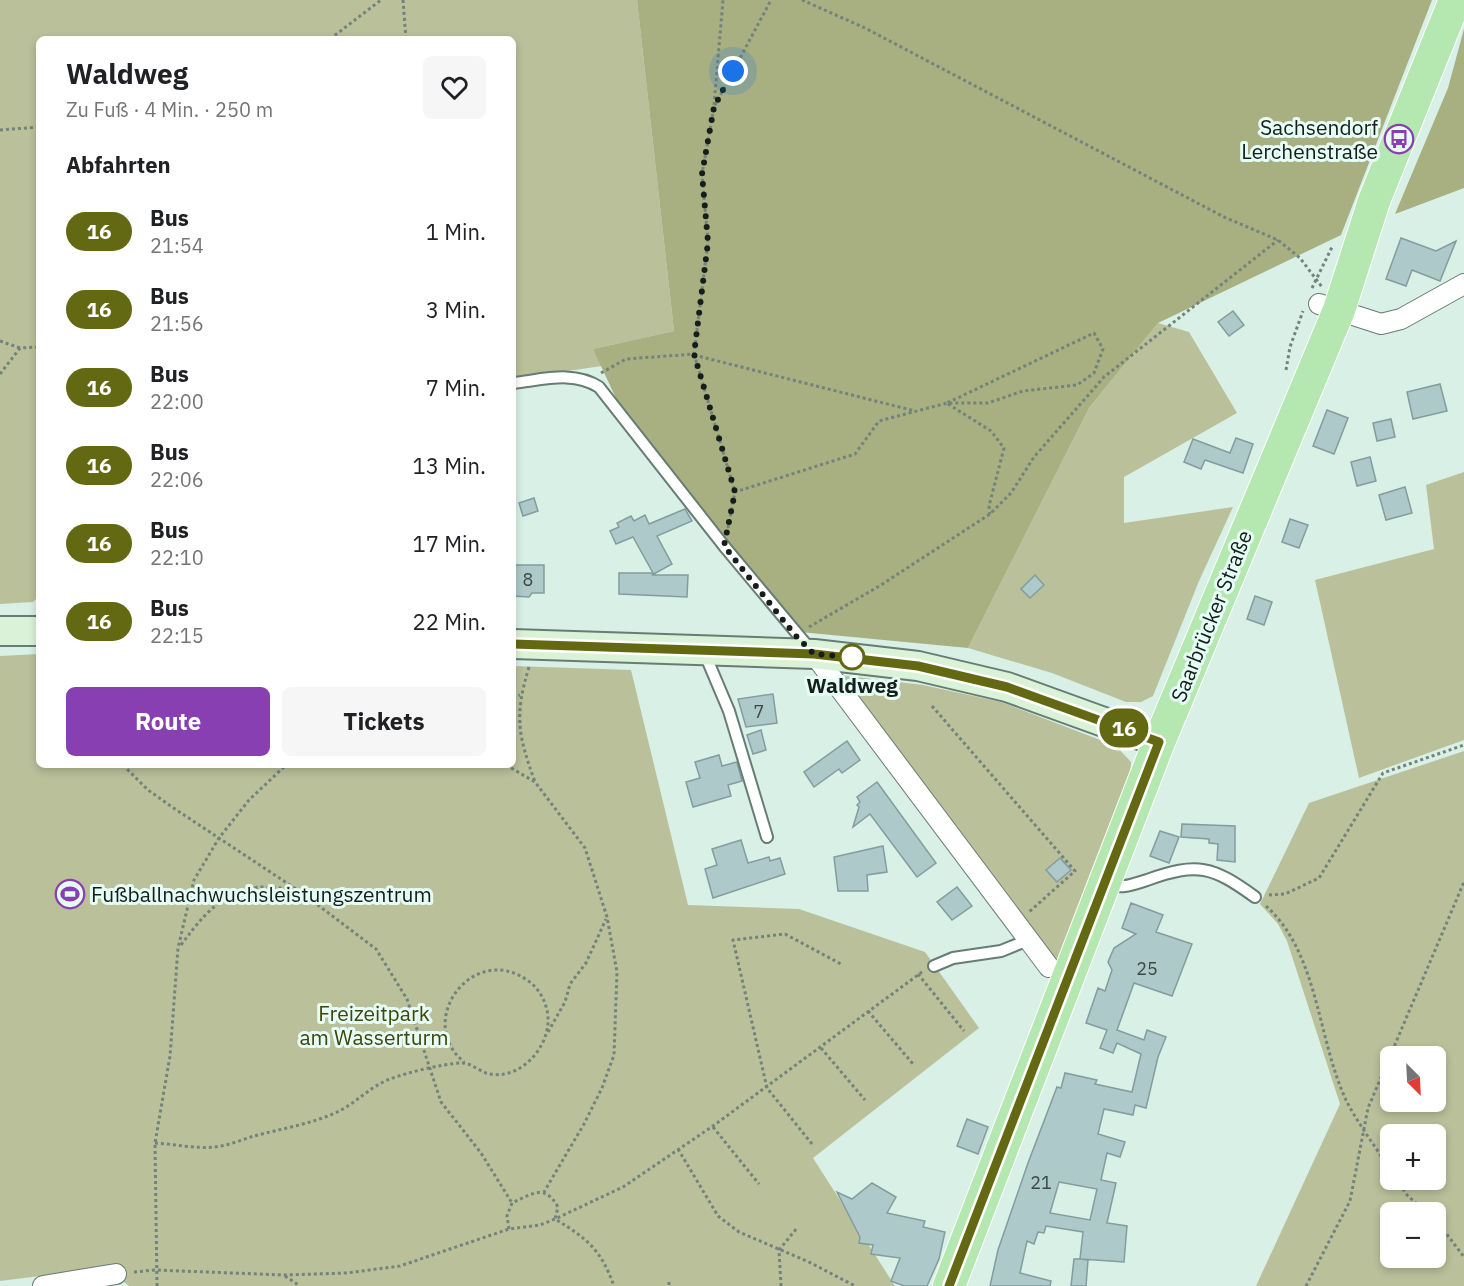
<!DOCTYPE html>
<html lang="de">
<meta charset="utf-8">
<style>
body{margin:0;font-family:"IBM Plex Sans",sans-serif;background:#f6f6f6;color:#202124;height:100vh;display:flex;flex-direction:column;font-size:22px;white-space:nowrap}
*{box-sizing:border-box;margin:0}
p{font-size:20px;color:#757577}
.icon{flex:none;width:33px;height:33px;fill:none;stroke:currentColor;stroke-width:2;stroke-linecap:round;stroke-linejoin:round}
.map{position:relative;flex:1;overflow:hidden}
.side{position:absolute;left:36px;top:36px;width:480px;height:732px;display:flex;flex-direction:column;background:#fff;border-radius:9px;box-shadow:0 3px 9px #0003}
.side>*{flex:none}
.badge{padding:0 12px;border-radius:20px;font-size:21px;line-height:39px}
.needle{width:39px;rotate:156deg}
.buttons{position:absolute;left:1380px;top:1046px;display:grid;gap:12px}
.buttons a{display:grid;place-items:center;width:66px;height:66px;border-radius:9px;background:#fff;box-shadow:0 3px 9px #0003;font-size:30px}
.you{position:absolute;width:30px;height:30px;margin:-15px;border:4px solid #fff;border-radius:50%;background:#1a73e8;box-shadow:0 0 0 9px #1a73e833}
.map>.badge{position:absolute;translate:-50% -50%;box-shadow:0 0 0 3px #fff}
h2{padding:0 30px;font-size:22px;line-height:54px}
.round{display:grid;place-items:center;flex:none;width:63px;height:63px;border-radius:9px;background:#f6f6f6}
.head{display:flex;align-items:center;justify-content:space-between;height:102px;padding:0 30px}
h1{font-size:28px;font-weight:800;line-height:45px}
.button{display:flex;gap:12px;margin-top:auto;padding:12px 30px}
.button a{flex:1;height:69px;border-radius:9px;background:#873fb1;color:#fff;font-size:24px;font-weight:800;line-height:69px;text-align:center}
.button a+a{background:#f6f6f6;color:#202124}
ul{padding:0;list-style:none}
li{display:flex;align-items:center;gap:18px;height:78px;padding:0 30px}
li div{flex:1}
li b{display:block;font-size:22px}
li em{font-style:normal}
li .badge{min-width:66px;font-weight:700;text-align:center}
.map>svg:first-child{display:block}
.green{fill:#bac09a;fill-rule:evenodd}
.forest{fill:#a8af80}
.building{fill:#aec9c9;stroke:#839c9d;stroke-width:1.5;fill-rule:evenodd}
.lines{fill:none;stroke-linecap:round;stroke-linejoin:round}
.service-casing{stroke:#677c74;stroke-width:14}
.minor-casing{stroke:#677c74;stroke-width:22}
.secondary-casing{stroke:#677c74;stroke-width:32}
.primary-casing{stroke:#fff;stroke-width:34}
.path{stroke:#72837c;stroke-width:3;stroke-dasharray:3 3;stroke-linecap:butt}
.service{stroke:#fff;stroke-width:10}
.minor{stroke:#fff;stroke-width:20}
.secondary{stroke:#daf3d8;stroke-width:28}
.primary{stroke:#b5e7b0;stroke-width:32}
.line-casing{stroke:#fff;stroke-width:14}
.line{stroke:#636913;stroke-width:9}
.walk{stroke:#151e1b;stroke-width:6;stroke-dasharray:0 10.8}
.stop-dot{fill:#fff;stroke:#636913;stroke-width:3}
.labels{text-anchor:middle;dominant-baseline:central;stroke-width:6;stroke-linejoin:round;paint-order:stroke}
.number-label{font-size:18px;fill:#3b4946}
.poi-label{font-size:21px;fill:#151e1b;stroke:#e5fdf4;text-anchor:end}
.street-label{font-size:21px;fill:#151e1b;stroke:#e5fdf4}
.stop-label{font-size:21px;font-weight:bold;fill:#151e1b;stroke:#e5fdf4}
.park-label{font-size:21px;fill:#40450e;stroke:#e5fdf4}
</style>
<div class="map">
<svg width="1464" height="1286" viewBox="0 0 1464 1286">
<rect width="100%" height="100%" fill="#d8f0e6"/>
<g class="green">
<polygon points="0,0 637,0 674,331 593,349 602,366 513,379 513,39 39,39 39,596 33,602 0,604"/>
<polygon points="1158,323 1189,332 1237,413 1124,477 1124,523 1233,507 1199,581 1153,696 1141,702 1126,702 1052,673 968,648 1089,408"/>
<polygon points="1464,472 1464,740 1359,778 1315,580 1434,549 1426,485"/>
<polygon points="39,654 39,765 513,765 513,666 631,670 688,905 799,909 925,952 979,1028 813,1158 895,1286 129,1286 123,1281 120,1266 0,1281 0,656"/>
<polygon points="839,675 923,685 1001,702 1116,746 1131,762 1130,777 1055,965"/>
<path d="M1464,751V1286H1256L1340,1104L1287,941L1278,924L1260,904L1309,803ZM1390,1056H1436V1101H1390ZM1390,1134H1436V1179H1390ZM1390,1212H1436V1257H1390Z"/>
</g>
<g class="forest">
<polygon points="637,0 1432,0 1341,235 1158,323 1089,408 968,648 800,632 621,409 593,349 674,331"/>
<polygon points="1464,29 1464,188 1395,214 1448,88"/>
</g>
<g class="building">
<polygon points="1401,238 1436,251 1456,241 1440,281 1412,270 1406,286 1386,279"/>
<polygon points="1233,311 1244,325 1229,336 1218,322"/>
<polygon points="1440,384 1447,411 1413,419 1407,392"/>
<polygon points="1327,410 1348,418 1334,454 1313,446"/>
<polygon points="1391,419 1395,437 1377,441 1373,423"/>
<polygon points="1236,438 1253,444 1243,473 1205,460 1201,469 1184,462 1193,439 1230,453"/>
<polygon points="1370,457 1376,481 1357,486 1351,462"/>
<polygon points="1405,487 1412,513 1386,520 1379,495"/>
<polygon points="534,498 538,511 523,516 519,503"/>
<polygon points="685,509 692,521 657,536 672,564 652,575 688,575 687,597 619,594 619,573 653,573 633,537 616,544 610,531 619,527 617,523 631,516 634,521 645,515 649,524"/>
<polygon points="1290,519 1308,525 1299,548 1282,542"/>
<polygon points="513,565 544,565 544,593 532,593 529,597 513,596"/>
<polygon points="1035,575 1044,585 1030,598 1021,589"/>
<polygon points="1255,596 1272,602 1264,625 1247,619"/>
<polygon points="773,694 777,723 746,727 738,699"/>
<polygon points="761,730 766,750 753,754 747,735"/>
<polygon points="847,741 860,760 842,773 839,769 814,787 804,772"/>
<polygon points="719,755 722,766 737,762 742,781 728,785 731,796 693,807 686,782 700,778 695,762"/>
<polygon points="877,782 936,863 917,877 870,814 853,827 859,807 857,805 860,802 857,797"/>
<polygon points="1182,824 1235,826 1235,862 1217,860 1218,844 1209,843 1209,839 1181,837"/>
<polygon points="1160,831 1179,837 1169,863 1150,856"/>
<polygon points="741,840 748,863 769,857 770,861 780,858 785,874 713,898 705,869 717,865 712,849"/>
<polygon points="883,846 887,872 867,875 868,891 838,891 834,857"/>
<polygon points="1060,858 1071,870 1057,882 1046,870"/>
<polygon points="957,887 972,906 952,920 937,902"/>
<path d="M1131,903L1163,915L1156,932L1192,944L1172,996L1134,983L1117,1030L1144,1040L1147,1030L1166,1037L1158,1057L1146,1108L1135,1105L1133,1115L1104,1109L1098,1134L1125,1142L1120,1157L1107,1153L1101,1180L1116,1183L1107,1223L1127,1226L1124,1262L1080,1259L1088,1260L1086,1286H1071L1074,1259H1080L1083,1232L1046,1226L1044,1233L1038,1232L1034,1244L1027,1241L1020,1273L1051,1281L1050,1286H990L998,1250L1028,1163L1057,1087L1061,1088L1065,1073L1097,1080L1095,1084L1132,1092L1141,1054L1117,1043L1113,1053L1100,1048L1107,1030L1086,1023L1098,988L1105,991L1112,970L1108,962L1114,948L1136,934L1122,928ZM1059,1182L1097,1189L1090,1220L1050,1213Z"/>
<polygon points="967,1119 988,1127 978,1154 957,1146"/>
<polygon points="872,1183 896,1197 887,1213 925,1221 923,1227 945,1232 939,1259 927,1286 904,1286 891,1281 900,1258 871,1254 873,1245 859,1243 860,1237 837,1192 852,1199"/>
</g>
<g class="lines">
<g class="service-casing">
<g id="service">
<path d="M513,383C542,380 573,370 599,387L724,546L810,649"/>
<polyline points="704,652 729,711 767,837"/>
<path d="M1107,884C1123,889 1131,885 1147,880C1198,862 1212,866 1255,897"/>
<polyline points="934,966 953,958 1001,951 1028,940"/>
</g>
</g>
<g class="minor-casing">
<g id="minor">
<polyline points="1319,304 1381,324 1401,319 1464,284"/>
<polyline points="814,654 1049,967"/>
<polyline points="43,1286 116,1274"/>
</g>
</g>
<g class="secondary-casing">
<g id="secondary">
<polyline points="0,631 39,631"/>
<polyline points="513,644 814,654 918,666 1007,687 1159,742"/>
</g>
</g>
<g class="primary-casing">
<polyline id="primary" points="949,1286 1159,742 1339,310 1374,201 1455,0"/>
</g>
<g class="path">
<polyline points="403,0 406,39"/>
<polyline points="802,0 865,28 1224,217 1278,240 1300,258 1322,287"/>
<polyline points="330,39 381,0"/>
<polyline points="714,105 723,0"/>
<polyline points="0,130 39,127"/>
<polyline points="1312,288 1333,245"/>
<polyline points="0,341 20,348"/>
<polyline points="694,354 735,492"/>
<polyline points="694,355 915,411"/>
<polyline points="1286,370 1290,347 1303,311"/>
<polyline points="601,373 626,359 694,354 708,242 702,174 714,107 771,0"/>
<polyline points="0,374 20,348 39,347"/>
<polyline points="948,404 991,431 1004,448 989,506 990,514"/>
<polyline points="728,528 735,492 855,454 879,421 947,403 988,403 1023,391 1077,385 1094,373 1103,349 1094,333 947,403"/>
<polyline points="809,627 881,585 990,514 1011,493 1034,457 1104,377 1278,240"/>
<path d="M529,667C514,716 518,735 535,782"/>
<polyline points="513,698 520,695"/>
<polyline points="932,706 1075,871 1029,912"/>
<polyline points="123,765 148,790 172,807 302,893 376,949 407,999 441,1102 481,1153 512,1203"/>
<polyline points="506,765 535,782 585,848 607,917 617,972 614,1055 602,1088 584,1124 544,1192"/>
<polyline points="1269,895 1285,894 1319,878 1383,773 1464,745"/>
<path d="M1266,906C1319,954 1317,1038 1346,1100C1358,1124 1376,1147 1390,1170"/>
<path d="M181,945C214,900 239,877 297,891"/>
<polyline points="918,974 964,1031"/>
<polyline points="868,1011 913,1064"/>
<polyline points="548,1032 565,1002 570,984 586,963 606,919"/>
<polyline points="821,1048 865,1100"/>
<polyline points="713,1127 759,1184"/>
<path d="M155,1143C174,1144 195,1149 214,1147C227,1146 241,1140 254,1136C280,1129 317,1123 341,1110C358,1101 371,1086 390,1079C409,1072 442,1064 461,1063C469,1062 478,1070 486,1073C517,1082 546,1052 548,1023C549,1007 541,989 527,980C473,942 414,1021 464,1062"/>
<polyline points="812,1144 767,1088 733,940 785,934 841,964"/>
<polyline points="678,1149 718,1216 739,1232 809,1262 855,1286"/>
<polyline points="1396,1179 1407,1195 1426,1212"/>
<polyline points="1436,1220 1464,1257"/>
<path d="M509,1229L507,1216L512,1203C533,1193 545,1184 558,1207L555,1219C588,1239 601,1250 614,1286"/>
<polyline points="134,1272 155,1270 284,1275 347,1273 400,1266 509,1229 540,1225 555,1219 623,1187 713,1126 922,972"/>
<polyline points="285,1276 300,1286"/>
<polyline points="669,1282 669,1286"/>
<polyline points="157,1286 155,1143 170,1056 178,948 194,880 219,838 249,800 286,765"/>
<polyline points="781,1286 779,1250 797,1228"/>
<polyline points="1306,1286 1350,1201 1368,1108 1464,882"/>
</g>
<use href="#service" class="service"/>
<use href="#minor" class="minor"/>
<use href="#secondary" class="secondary"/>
<use href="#primary" class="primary"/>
</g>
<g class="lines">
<g class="line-casing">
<polyline id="line" points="513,644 814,654 918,666 1007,687 1159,742 949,1286"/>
</g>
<use href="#line" class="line"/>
<polyline class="walk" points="733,71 714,107 702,174 708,242 694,354 735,492 724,546 795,635 814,654 852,657"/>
</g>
<defs>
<g id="bus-ring" transform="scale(1.5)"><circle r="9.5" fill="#e5fdf4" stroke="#873fb1" stroke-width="1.5"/><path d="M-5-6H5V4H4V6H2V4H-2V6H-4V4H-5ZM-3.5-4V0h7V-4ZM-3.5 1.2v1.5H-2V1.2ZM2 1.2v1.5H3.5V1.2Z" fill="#873fb1"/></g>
<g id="stadium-ring" transform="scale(1.5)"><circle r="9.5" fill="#e5fdf4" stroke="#873fb1" stroke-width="1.5"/><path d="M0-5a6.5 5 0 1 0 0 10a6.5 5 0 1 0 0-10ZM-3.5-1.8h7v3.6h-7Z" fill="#873fb1"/></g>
</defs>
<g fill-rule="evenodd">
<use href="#bus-ring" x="1399" y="139"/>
<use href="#stadium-ring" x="70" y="894"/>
</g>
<circle class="stop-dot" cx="852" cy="657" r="12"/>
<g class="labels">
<g class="number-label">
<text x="528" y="579">8</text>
<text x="759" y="711">7</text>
<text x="1147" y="968">25</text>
<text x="1041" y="1182">21</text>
</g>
<g class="poi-label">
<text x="1378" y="127">Sachsendorf<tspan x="1378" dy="24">Lerchenstraße</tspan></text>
<text x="91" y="894" text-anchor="start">Fußballnachwuchsleistungszentrum</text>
</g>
<g class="street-label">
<text transform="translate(1211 616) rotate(-68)">Saarbrücker Straße</text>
</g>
<g class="stop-label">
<text x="852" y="685">Waldweg</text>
</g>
<g class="park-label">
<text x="374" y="1013">Freizeitpark<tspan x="374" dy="24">am Wasserturm</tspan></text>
</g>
</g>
</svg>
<div class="buttons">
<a><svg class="needle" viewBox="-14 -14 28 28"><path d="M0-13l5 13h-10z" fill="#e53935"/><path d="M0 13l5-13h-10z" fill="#757577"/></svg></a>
<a>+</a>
<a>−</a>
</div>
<div class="you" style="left:733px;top:71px"></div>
<b class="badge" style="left:1124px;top:728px;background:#636913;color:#fff">16</b>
<section class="side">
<div class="head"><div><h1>Waldweg</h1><p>Zu Fuß · 4 Min. · 250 m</p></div><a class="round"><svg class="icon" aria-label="heart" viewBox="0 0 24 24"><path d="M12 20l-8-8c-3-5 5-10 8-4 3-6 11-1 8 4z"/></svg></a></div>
<h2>Abfahrten</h2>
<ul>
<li><span class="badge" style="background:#636913;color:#fff">16</span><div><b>Bus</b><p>21:54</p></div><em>1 Min.</em></li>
<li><span class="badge" style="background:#636913;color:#fff">16</span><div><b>Bus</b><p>21:56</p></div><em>3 Min.</em></li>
<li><span class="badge" style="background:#636913;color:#fff">16</span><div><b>Bus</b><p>22:00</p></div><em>7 Min.</em></li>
<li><span class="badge" style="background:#636913;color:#fff">16</span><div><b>Bus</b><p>22:06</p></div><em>13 Min.</em></li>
<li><span class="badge" style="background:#636913;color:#fff">16</span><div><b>Bus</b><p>22:10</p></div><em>17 Min.</em></li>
<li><span class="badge" style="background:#636913;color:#fff">16</span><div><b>Bus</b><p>22:15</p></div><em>22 Min.</em></li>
</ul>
<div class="button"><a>Route</a><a>Tickets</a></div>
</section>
</div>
